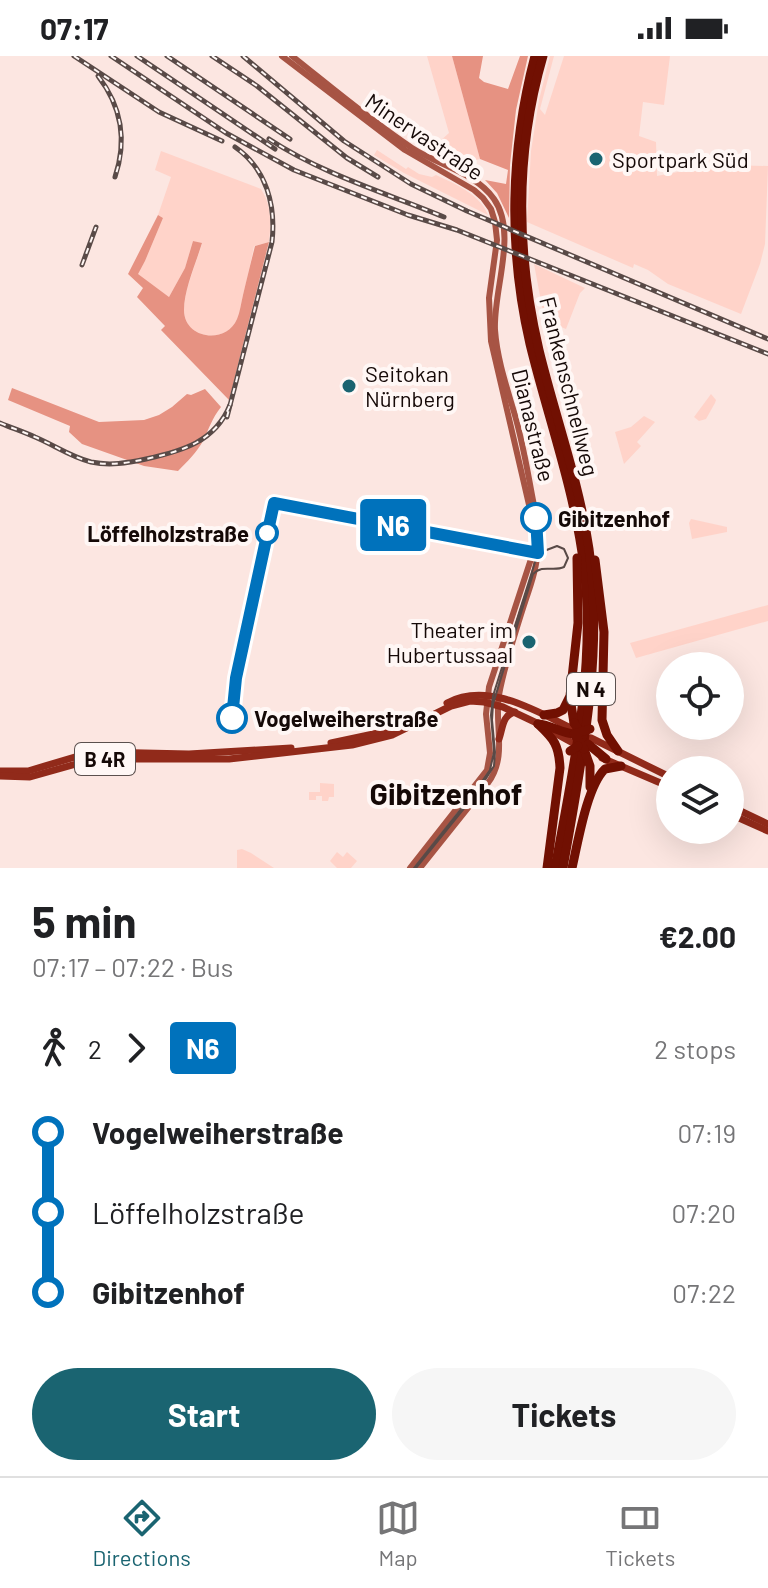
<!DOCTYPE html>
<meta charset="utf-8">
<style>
body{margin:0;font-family:Barlow,sans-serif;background:#f6f6f6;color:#202124;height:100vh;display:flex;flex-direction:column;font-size:30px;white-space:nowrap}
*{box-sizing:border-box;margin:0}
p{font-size:26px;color:#757577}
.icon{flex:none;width:44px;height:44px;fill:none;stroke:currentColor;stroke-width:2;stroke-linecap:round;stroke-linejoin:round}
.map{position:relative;height:812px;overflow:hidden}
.details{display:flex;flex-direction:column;background:#fff;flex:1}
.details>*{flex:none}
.badge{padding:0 16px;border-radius:6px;font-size:28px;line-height:52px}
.controls{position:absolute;left:656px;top:596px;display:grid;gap:16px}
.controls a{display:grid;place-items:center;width:88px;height:88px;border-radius:50%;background:#fff;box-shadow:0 8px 32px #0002;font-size:40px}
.map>.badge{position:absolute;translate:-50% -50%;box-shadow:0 0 0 4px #fff}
.legs{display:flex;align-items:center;gap:12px;height:88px;padding:0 32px;font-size:26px}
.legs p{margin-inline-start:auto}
.overview{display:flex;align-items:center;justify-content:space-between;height:136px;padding:0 32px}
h1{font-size:44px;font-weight:700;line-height:60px}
.cta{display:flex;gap:16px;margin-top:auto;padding:16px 32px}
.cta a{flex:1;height:92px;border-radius:48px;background:#1a6471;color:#fff;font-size:32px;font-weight:700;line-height:92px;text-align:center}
.cta a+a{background:#f6f6f6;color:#202124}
ul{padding:0 32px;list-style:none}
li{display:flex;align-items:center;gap:28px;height:80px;font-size:30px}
li i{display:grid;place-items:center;width:12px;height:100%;margin:0 10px;background:currentColor}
li i::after{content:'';width:20px;height:20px;margin:-10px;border:6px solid;border-radius:50%;background:#fff}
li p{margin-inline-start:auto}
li:first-child i{background:linear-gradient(#0000 50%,currentColor 0)}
li:last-child i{background:linear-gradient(currentColor 50%,#0000 0)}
.status{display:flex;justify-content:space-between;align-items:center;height:56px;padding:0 40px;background:#fff;direction:ltr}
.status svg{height:22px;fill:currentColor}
.menu{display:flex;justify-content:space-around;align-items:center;height:112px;border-top:2px solid #e0e0e0;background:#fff;font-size:22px;color:#757577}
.menu a{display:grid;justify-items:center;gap:4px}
.menu .selected{color:#1a6471}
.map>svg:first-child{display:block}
.green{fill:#ffd3c9}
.forest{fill:#e69282}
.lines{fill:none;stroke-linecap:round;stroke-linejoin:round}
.secondary{stroke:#a75444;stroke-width:6}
.primary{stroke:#912a1a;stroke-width:7}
.highway{stroke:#711002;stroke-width:9}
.tram{stroke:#594a47;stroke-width:2}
.rail-casing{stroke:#594a47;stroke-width:5}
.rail{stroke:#fff7f5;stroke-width:2;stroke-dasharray:6;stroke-linecap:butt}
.highway-bridge{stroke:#711002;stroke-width:9}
.line-1-casing{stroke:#fff;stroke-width:18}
.line-1{stroke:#0072bc;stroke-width:12}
.poi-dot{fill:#1a6471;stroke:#fff7f5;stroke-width:3}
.stop-1-dot{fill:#fff;stroke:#0072bc;stroke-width:4}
.labels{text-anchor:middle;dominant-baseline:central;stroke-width:8;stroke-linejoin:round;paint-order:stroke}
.shield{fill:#fff7f5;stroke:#5b504e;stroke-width:2}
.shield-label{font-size:20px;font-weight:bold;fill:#150907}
.street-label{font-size:22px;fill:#150907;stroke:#fff7f5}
.poi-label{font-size:22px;fill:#150907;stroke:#fff7f5;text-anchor:start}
.stop-label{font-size:22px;font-weight:bold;fill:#150907;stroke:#fff7f5;text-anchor:start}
.district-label{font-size:30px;font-weight:bold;fill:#150907;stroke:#fff7f5}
</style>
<div class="status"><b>07:17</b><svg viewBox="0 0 49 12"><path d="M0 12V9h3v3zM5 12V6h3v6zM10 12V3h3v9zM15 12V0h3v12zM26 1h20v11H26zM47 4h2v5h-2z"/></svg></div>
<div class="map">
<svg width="768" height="812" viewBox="0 0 768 812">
<rect width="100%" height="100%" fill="#fce6e1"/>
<g class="green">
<polygon points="427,0 452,0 480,103 456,109 428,96 449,77"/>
<polygon points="550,0 554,0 540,53 545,59 564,0 670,0 664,49 643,46 639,80 656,86 657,120 703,111 727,109 768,110 765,188 760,208 741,258 668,228 648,214 634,208 633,212 527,166 531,95 539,44"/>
<path d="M377,94L406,113L408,111L419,118L432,121L436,119C455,128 480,138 488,159L404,117L374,99Z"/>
<path d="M161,95L261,133C272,150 271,167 269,186L254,190C251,206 247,223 243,239C241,247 240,256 237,263C226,289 184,283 184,254C184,235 196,207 202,188L193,185L185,212L169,241L137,218L145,205L163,162L158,159L171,121L155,114Z"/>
<polygon points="534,208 585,232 580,237 566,273 554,268 552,278 547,277"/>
<polygon points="711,338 716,344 715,347 706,363 699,365 694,361"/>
<polygon points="644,360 655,366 637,386 641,390 624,408 615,376 631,371"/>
<polygon points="691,463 727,471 727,476 692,483 689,467"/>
<polygon points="768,549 768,565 636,602 630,587"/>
<polygon points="320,727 334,728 334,741 329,741 328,745 322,745 322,740 316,740 316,744 309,744 309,736 320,736"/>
<polygon points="242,793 251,797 274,812 237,812 237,794"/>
<polygon points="337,796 343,801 347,796 357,805 351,812 337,812 330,805"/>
</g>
<g class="forest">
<polygon points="452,0 483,0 479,22 484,26 508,33 520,0 528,0 516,54 510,109 509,162 497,137 485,124 506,128 508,114 480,103"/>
<path d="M158,159L163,162L145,205L138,218L169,241L185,212L193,185L202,187C196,207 184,234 184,254C184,283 226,289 237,263C240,256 241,247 243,239C247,222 251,206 255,190L269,186L229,344L161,274L165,270L137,241L143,232L128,218Z"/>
<path d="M12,332L99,366L144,364L159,359L172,351L187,338L191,339L205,333L221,351C212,362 209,373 203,385C197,396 187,406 178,415L144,410L82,388L69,376L70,370L8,344Z"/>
</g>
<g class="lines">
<g class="secondary">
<polyline points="282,0 405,94 474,134 483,142 491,153 495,166 497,184 489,242 491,285 530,453 534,482 532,500 489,631 486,658 490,697 487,714 410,812"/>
<path d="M292,0C331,31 370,64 412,92C438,109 476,117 494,143C518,177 493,234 495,274C497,302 506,329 514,356C522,383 527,411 532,439C535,455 539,471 538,487C538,508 532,526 525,546C516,574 504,611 499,639C494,670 508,700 488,727L420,812"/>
</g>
<g class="primary">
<path d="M447,647C488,625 536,655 573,673"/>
<polyline points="551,675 571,686"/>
<polyline points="591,682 670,721"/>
<path d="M499,683C503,672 502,659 515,656"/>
<polyline points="331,687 397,673"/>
<polyline points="602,702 670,731"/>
<polyline points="0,715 28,715 85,698 100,696 189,698 291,692"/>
<polyline points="0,720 30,721 94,703 229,703 352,689 392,679 451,650 470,645 484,646 503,651 541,669"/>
<polyline points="730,750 768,768"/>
<polyline points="730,758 768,775"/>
</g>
<g class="highway">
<path d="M535,0C510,94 508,193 530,288C548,362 575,435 584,511C596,612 573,713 555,812"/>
<path d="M543,0C515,96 516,196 539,294C555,360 579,425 589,493C604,601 581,707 563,812"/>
<polyline points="595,504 604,576 602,664 607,679 618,695"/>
<polyline points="570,642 574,667"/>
<polyline points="544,659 557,657 563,654 570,640 578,567 577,502"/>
<path d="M538,668C554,683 559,689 560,712L547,812"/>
<path d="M538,668C551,669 561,677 574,678"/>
<polyline points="588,688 606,703"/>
<polyline points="584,693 590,710 590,731"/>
<path d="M572,812C578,786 587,730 605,713L621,710"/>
</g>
<path class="tram" d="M414,812L476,734L490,714L494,696L491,659L493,640L536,503L544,495L557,490L564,493L568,502L564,511C553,516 543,508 533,518L493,648L492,664L495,696L494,710L478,735L416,812"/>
<g class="rail-casing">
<g id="rail">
<polyline points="74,0 159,56 222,85"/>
<polyline points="111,0 226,77 294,114 408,159 457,174 768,298"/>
<polyline points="137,0 275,93"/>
<polyline points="167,0 290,83"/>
<polyline points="212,0 257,30 347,102 378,121"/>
<polyline points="243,0 344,85 411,128 467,155 768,283"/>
<path d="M98,20C122,51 127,85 115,121"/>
<path d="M269,83C322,118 386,137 444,161"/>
<polyline points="82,209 96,171"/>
<path d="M227,361L272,186C276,150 267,113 235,91"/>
<path d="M0,367C12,372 24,376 35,381C54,389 71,401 91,406C110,410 127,407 146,403C182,395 215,386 230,349"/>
</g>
</g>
<use href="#rail" class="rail"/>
<g class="highway-bridge">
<polyline points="574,667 583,681"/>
<polyline points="584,693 574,678 590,673"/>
<polyline points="570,695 578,690"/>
</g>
</g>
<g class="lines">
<g class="line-1-casing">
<polyline id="line-1" points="232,662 236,622 274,447 538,497 536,462"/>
</g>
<use href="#line-1" class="line-1"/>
</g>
<g class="poi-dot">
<circle cx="596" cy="103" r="8"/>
<circle cx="349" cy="330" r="8"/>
<circle cx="529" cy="586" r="8"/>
</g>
<g class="stop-1-dot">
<circle cx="536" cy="462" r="14"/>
<circle cx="267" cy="477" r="10"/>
<circle cx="232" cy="662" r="14"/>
</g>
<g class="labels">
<g class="shield">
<rect x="567" y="617" width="48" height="32" rx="6"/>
<rect x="75" y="687" width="60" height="32" rx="6"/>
</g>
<g class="shield-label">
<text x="591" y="633">N 4</text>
<text x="105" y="703">B 4R</text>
</g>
<g class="street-label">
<text transform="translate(425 80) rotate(34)">Minervastraße</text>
<text transform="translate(570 330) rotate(76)">Frankenschnellweg</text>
<text transform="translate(534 369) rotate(76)">Dianastraße</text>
</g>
<g class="poi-label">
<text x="612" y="103">Sportpark Süd</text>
<text x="365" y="317">Seitokan<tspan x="365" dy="25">Nürnberg</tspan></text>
<text x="513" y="573" text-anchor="end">Theater im<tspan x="513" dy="25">Hubertussaal</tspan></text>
</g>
<g class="stop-label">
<text x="558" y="462">Gibitzenhof</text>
<text x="249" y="477" text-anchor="end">Löffelholzstraße</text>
<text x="254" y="662">Vogelweiherstraße</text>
</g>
<g class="district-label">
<text x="446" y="737">Gibitzenhof</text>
</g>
</g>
</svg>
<div class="controls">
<a><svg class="icon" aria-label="locate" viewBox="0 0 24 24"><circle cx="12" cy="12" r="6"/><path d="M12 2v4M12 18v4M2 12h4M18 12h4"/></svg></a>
<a><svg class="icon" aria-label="layers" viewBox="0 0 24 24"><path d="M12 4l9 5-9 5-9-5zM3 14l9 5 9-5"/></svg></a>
</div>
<b class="badge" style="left:393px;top:469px;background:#0072bc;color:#fff">N6</b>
</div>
<section class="details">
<div class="overview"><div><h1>5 min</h1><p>07:17 – 07:22 · Bus</p></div><b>€2.00</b></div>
<div class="legs"><svg class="icon" aria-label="walk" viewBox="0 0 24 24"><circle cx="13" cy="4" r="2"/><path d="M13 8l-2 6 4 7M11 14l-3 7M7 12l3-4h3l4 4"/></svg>2<svg class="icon" aria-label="forward" viewBox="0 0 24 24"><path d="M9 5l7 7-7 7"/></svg><b class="badge" style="background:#0072bc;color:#fff">N6</b><p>2 stops</p></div>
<ul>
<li><i style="color:#0072bc"></i><b>Vogelweiherstraße</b><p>07:19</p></li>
<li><i style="color:#0072bc"></i><span>Löffelholzstraße</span><p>07:20</p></li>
<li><i style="color:#0072bc"></i><b>Gibitzenhof</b><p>07:22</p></li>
</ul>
<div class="cta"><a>Start</a><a>Tickets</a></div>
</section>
<nav class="menu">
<a class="selected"><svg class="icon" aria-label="directions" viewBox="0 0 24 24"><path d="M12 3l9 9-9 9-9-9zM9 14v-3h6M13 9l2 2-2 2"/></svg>Directions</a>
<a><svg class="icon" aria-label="map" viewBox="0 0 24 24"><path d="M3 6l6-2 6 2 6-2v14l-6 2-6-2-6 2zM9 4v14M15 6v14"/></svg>Map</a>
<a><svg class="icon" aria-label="tickets" viewBox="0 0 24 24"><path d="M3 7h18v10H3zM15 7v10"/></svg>Tickets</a>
</nav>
